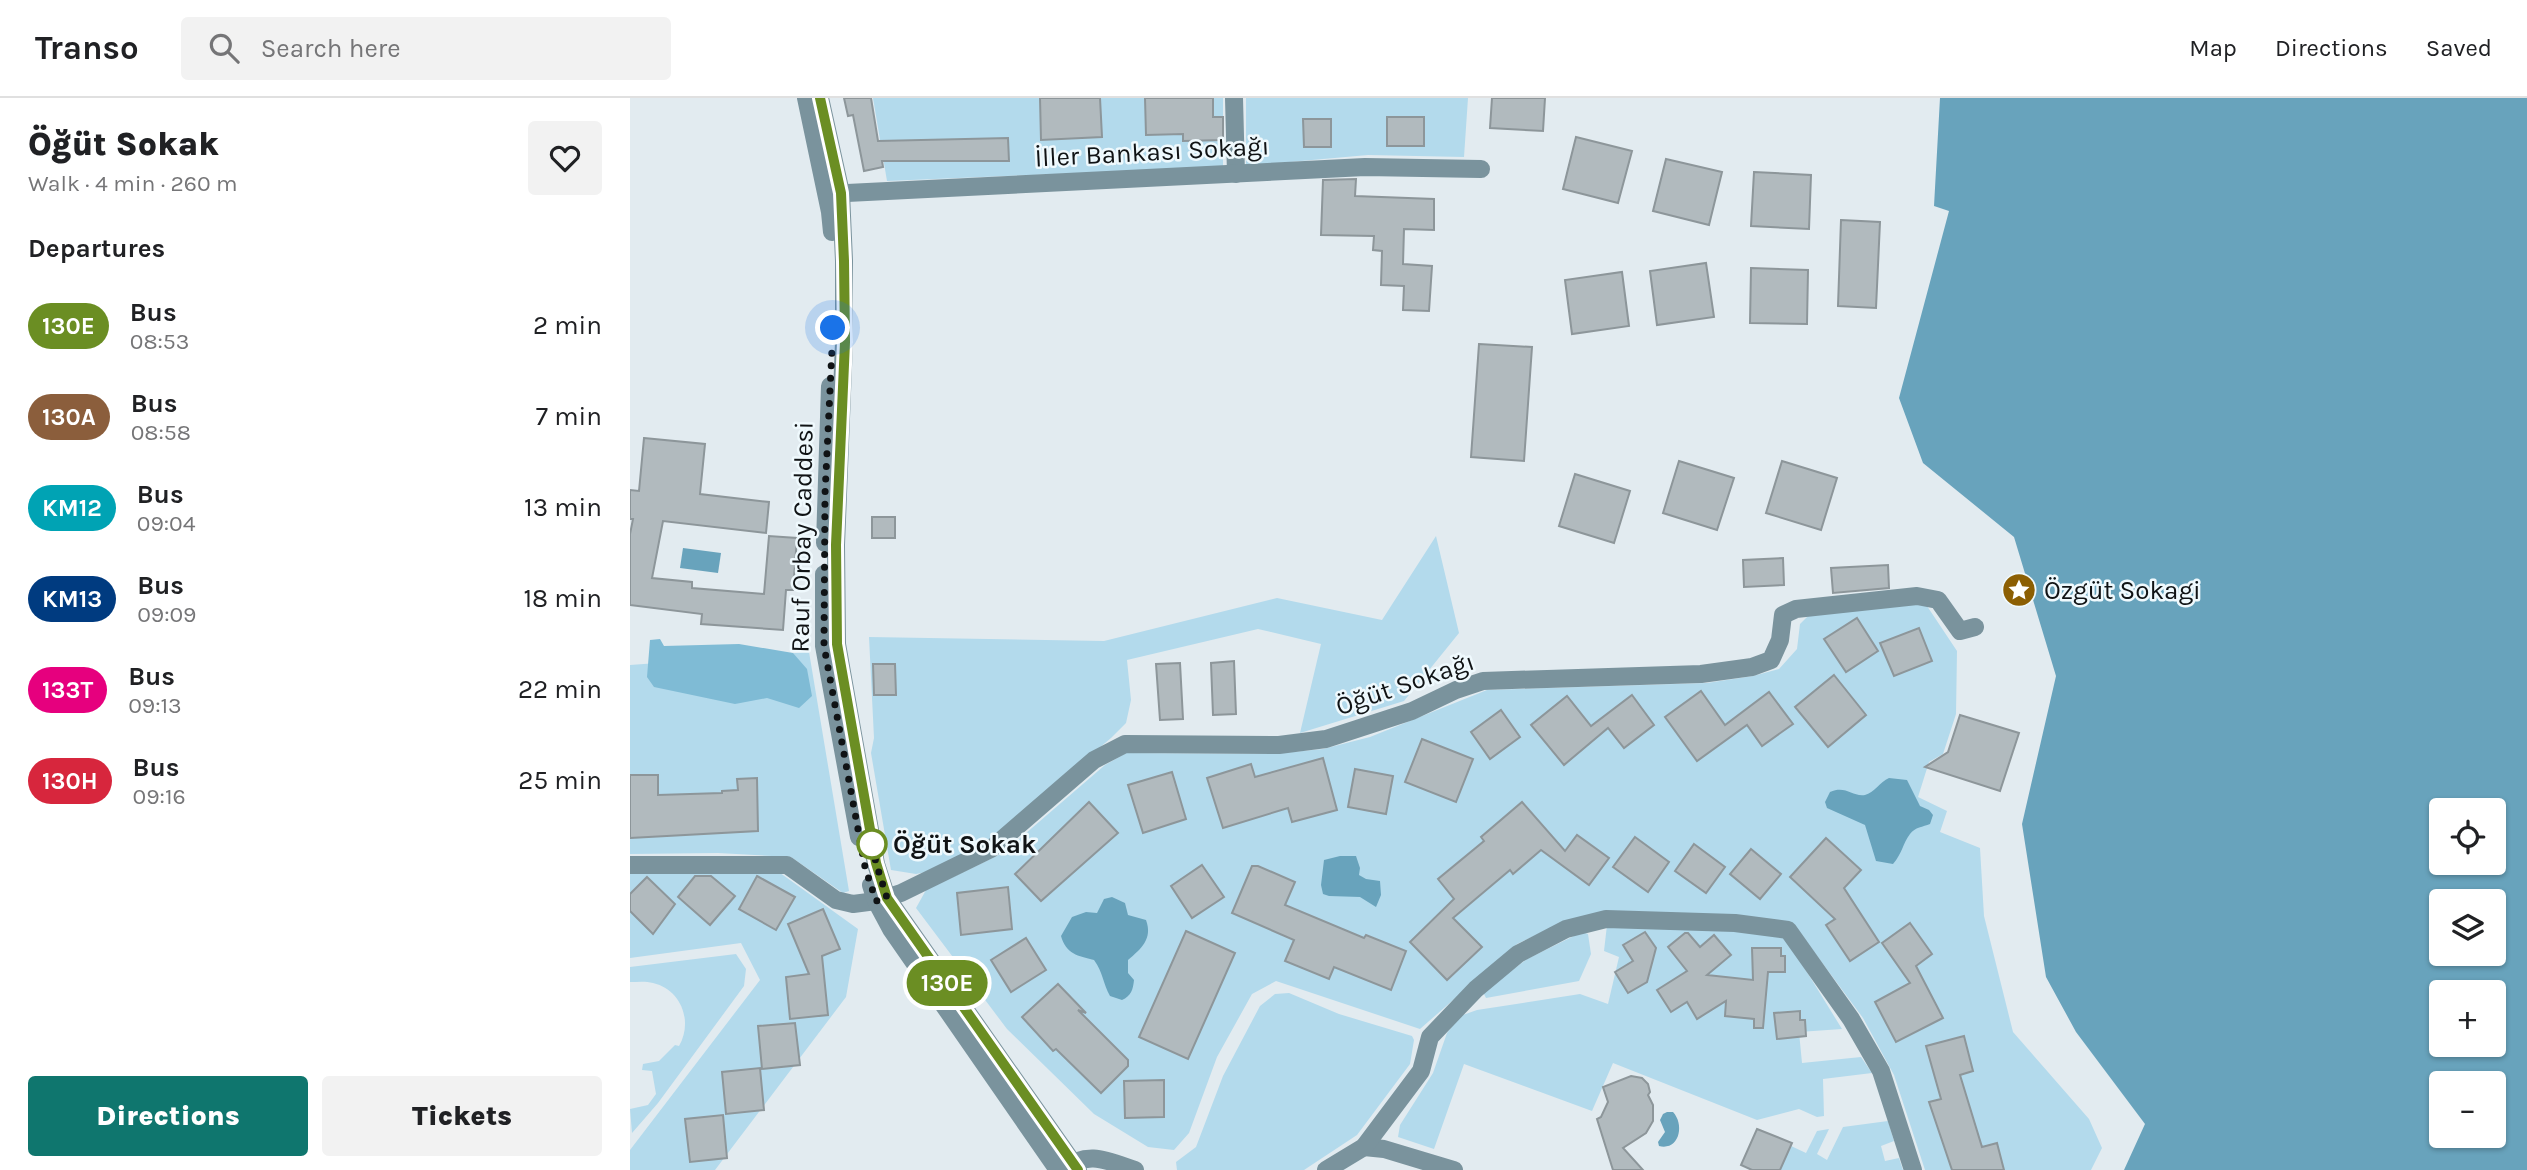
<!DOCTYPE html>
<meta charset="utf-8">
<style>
body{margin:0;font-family:Karla,sans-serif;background:#f2f2f2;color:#202124;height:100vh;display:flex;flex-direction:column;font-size:26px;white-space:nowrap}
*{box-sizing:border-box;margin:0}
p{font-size:23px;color:#757577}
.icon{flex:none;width:38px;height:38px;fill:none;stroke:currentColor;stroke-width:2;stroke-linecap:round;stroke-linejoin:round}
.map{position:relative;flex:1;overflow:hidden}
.panel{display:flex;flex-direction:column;background:#fff;width:630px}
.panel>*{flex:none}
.badge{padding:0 14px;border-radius:23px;font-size:24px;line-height:46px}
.fabs{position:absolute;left:1799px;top:700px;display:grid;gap:14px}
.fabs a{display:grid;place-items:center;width:77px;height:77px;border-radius:7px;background:#fff;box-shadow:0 2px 5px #0004;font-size:35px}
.you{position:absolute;width:35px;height:35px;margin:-18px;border:5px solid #fff;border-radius:50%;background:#1a73e8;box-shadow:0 0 0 10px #1a73e833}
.map>.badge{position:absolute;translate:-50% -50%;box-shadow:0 0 0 4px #fff}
h2{padding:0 28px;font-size:26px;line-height:63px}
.round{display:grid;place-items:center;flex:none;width:74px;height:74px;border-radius:7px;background:#f2f2f2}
.head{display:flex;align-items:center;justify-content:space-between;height:119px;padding:0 28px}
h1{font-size:33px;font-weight:800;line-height:52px}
.button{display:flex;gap:14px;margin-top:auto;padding:14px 28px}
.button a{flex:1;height:80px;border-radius:7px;background:#0f766e;color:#fff;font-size:28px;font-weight:800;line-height:80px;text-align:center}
.button a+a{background:#f2f2f2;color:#202124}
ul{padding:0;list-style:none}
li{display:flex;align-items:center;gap:21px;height:91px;padding:0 28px}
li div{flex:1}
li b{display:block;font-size:26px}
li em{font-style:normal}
li .badge{min-width:77px;font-weight:700;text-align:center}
header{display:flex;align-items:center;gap:42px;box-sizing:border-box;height:98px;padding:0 35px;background:#fff;border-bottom:2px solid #e0e0e0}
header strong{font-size:33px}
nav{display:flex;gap:38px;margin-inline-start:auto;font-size:24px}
.search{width:490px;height:63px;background:#f2f2f2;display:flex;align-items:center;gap:18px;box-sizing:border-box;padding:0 24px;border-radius:7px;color:#757577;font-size:26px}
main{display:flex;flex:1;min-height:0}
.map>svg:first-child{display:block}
.green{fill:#b3daec}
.forest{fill:#7fbbd5}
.water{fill:#68a3bc;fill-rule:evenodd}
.building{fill:#b1babe;stroke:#8d969a;stroke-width:2}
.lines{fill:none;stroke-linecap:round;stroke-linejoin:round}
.minor{stroke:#7a939d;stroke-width:18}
.tertiary{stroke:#7a939d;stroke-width:18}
.line-casing{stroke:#fff;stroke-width:16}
.line{stroke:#6b8e23;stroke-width:10}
.walk{stroke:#101315;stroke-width:7;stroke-dasharray:0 12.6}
.stop-dot{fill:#fff;stroke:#6b8e23;stroke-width:3.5}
.labels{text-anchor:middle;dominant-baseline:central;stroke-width:5;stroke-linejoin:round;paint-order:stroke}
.street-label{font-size:26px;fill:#101315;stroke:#eff9fd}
.poi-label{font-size:26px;fill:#101315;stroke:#eff9fd;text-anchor:start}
.stop-label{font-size:26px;font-weight:bold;fill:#101315;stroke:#eff9fd;text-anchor:start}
</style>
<header>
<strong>Transo</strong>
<div class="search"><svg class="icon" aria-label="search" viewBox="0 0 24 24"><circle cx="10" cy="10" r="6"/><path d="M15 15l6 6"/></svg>Search here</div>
<nav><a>Map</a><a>Directions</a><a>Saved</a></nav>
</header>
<main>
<section class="panel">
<div class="head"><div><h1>Öğüt Sokak</h1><p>Walk · 4 min · 260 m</p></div><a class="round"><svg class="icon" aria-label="heart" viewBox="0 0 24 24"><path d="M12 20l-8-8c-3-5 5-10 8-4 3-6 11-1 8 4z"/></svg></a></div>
<h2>Departures</h2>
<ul>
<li><span class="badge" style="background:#6b8e23;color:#fff">130E</span><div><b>Bus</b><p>08:53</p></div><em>2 min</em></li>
<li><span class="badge" style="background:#8b5e3c;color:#fff">130A</span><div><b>Bus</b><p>08:58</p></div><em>7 min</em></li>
<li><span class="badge" style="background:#00a3b4;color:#fff">KM12</span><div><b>Bus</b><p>09:04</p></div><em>13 min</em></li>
<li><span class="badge" style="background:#003b80;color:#fff">KM13</span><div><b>Bus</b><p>09:09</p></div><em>18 min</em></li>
<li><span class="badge" style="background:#e6007e;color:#fff">133T</span><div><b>Bus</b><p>09:13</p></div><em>22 min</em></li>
<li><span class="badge" style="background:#d7263d;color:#fff">130H</span><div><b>Bus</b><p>09:16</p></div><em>25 min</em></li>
</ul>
<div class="button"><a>Directions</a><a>Tickets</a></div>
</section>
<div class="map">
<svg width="1897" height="1072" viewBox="0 0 1897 1072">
<rect width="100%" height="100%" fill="#e2ebf0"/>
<g class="green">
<polygon points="243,0 593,0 593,69 257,83"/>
<polygon points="616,0 838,0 834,59 738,57 616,68"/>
<polygon points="806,438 829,535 774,603 670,635 691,546 628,531 497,562 501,602 496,625 481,640 360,742 301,773 286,776 261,772 241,655 244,640 239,539 474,543 647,500 752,522"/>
<polygon points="1285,504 1297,508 1327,553 1326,616 1313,656 1299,664 1288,699 1317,713 1310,734 1350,750 1354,818 1383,934 1459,1021 1472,1050 1461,1072 1295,1072 1264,977 1233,920 1162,824 933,824 887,846 790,931 646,883 622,896 587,959 559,1035 544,1052 518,1049 464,1016 377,931 286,810 296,792 373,755 475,667 496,655 642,656 693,651 740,639 857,592 1077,585 1123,578 1149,571 1167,551 1170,526 1179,517"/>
<polygon points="179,554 219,793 213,795 161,759 88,755 0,756 0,567"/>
<polygon points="146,772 228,831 216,899 85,1072 0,1072 0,1052 130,882 111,845 0,860 0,774"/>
<polygon points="977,827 1106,833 1156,840 1212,931 1169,934 1172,965 1231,959 1242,975 1193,981 1194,1018 1187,1019 1169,1011 1127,1022 983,965 962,1013 834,966 804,1051 768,1039 770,1027 803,975 817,935 830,918 847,912 950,896 978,906 989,859 974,853"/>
<polygon points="952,834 958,836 961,856 949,883 856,900 853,894 897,861"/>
<path d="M106,856L116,871L114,888L28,1005L2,1035L0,1011L18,1007L26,996L22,973L12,972L13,966L29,963L45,947L49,948C63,924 52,892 23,885C16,883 7,884 0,884V869Z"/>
<polygon points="659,895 709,916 782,938 784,942 780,966 727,1037 674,1072 547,1072 546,1064 566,1049 593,978 630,908 645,896"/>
<polygon points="1258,1023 1264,1043 1251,1048 1255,1063 1269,1060 1273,1072 1150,1072 1161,1048 1176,1055 1187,1033 1199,1031 1187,1056 1197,1062 1213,1029"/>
</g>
<polygon class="forest" points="30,541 34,548 109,546 163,555 177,571 182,598 169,610 137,600 105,606 24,589 17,579 20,542"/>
<g class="water">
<path d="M1310,0H1897V1072H1494L1515,1026L1446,934L1416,879L1392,726L1426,578L1384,439L1293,365L1269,300L1319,113L1304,108ZM1811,712H1864V765H1811ZM1811,803H1864V856H1811ZM1864,894V947H1811V894ZM1864,985V1038H1811V985Z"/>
<polygon points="53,450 91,455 88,475 50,470"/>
<path d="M1259,680L1277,682L1290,708L1299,712L1303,717L1300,726C1293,729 1285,729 1280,736C1273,745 1272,756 1263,766L1246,763L1235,727L1197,710L1195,704L1200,694C1216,687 1222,699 1235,697C1244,695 1250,684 1259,680Z"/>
<polygon points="710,758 726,758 730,770 729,777 736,781 750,783 751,797 746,809 730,799 699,798 693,796 691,787 694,762"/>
<path d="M482,799L495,805L498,817L516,822C523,841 511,851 498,862V875L504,882C503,892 501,898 492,902L480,898C473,886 473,874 464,862C448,858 436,856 431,838L442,819L456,814L467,815L474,801Z"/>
<path d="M1037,1014H1043C1055,1027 1049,1053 1029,1048L1028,1044L1035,1034L1030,1022L1033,1016Z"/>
</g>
<g class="building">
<polygon points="214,0 241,0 248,43 378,40 379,63 252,63 253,69 234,73 223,17 218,18"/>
<polygon points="410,0 470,0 472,39 411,42"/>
<polygon points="515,0 583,0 583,19 593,19 593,42 553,43 553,36 516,37"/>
<polygon points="862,0 915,0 913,33 860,30"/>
<rect x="757" y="19" width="37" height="29"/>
<polygon points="673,21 701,21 701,49 674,49"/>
<polygon points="946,39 1002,53 988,105 933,91"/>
<polygon points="1036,61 1092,74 1079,127 1023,113"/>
<polygon points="1124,74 1181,77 1179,131 1121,128"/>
<polygon points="726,81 725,98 804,101 804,132 774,131 773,166 802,168 799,213 773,212 774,188 751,187 752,153 743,152 744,138 691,137 693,82"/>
<polygon points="1211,122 1250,124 1246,210 1208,208"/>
<polygon points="1076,165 1084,219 1027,227 1020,173"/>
<polygon points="1121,170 1178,172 1177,226 1120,225"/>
<polygon points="992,174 999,228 942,236 935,182"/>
<polygon points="849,246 902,249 894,363 841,359"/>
<polygon points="14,340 75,346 70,396 139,404 136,435 33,423 22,480 62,484 62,490 134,496 139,438 167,440 163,492 156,492 153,532 71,526 72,516 0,507 0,436 3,421 0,421 0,392 9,393"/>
<polygon points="1049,363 1104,380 1087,432 1033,415"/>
<polygon points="1152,363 1207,380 1191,432 1136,415"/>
<polygon points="945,376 1000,393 984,445 929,428"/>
<rect x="242" y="419" width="23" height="21"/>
<polygon points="1153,460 1154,487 1114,489 1113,462"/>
<polygon points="1258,467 1259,490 1203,495 1201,470"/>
<polygon points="1227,520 1248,553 1216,574 1194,541"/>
<polygon points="1289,530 1302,563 1264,578 1250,545"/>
<polygon points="604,563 606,616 583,617 581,565"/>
<polygon points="550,565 553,621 530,622 526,566"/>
<polygon points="243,566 265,566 266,597 244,597"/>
<polygon points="1204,577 1236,617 1198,649 1165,609"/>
<polygon points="1071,593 1095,627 1139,594 1163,626 1132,648 1117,627 1067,663 1035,619"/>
<polygon points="1002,597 1024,627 994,650 978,630 934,667 901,627 937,598 961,628"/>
<polygon points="871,612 890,639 860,661 841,634"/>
<polygon points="1330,617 1389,635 1370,693 1295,669 1318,654"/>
<polygon points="792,641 843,661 826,704 775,684"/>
<polygon points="693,660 707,712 662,724 658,710 593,730 577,680 621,666 625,679"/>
<polygon points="725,671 763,678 756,716 718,709"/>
<polygon points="542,674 556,721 513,735 498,687"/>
<polygon points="0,677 28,677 28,697 92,695 92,693 108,692 107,681 127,680 128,733 0,740"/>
<polygon points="459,704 488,735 411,803 385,776"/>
<polygon points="892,704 935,753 947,737 979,760 959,787 911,752 883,776 880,772 823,820 852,849 817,882 780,844 824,801 808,781 854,743 851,739"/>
<polygon points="1005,739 1039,764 1018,794 983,769"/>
<polygon points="1196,740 1231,772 1214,790 1249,844 1220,863 1196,827 1205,821 1160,779"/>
<polygon points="1064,746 1095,769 1076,795 1045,773"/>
<polygon points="1121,751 1151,776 1130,801 1100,776"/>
<polygon points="572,767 594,799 562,820 541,788"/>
<polygon points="622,768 628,768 665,784 655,807 734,840 736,837 776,853 761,892 704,869 699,881 655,863 664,842 602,815"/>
<polygon points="65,778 81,778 105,798 80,827 48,799"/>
<polygon points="127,778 165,799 146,832 109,811"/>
<polygon points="17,779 45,806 23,836 0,813 0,796"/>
<polygon points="378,789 382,831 331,837 327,795"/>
<polygon points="193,811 210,851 192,858 198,917 160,921 156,879 179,876 158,826"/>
<polygon points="1280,825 1302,856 1286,868 1313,920 1266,944 1245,904 1280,885 1252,845"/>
<polygon points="556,833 605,855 558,961 509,939"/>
<polygon points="1015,834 1026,850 1017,884 998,895 985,874 1003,863 993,847"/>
<polygon points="1055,835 1058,835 1070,849 1084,837 1101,857 1077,877 1123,882 1122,850 1151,850 1151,858 1155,858 1155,874 1138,874 1133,930 1124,930 1124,921 1095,918 1096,903 1067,921 1057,904 1041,914 1027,892 1057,873 1038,849"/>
<polygon points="396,840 416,872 381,894 361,862"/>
<polygon points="428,886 456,915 448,912 498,962 498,968 471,995 426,951 423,953 392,919"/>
<polygon points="1170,913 1170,922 1175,922 1176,938 1147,941 1144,915"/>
<polygon points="165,925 170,967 132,971 128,928"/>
<polygon points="1334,938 1343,973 1330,977 1352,1049 1367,1045 1374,1072 1322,1072 1299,1004 1311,1001 1296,948"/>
<polygon points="130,970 134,1012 96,1016 92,974"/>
<polygon points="1001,978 1012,980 1018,986 1020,994 1018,997 1023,1007 1023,1023 1016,1035 993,1050 1013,1072 983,1072 967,1021 971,1019 978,1004 973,989"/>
<polygon points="534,982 534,1019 495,1020 494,983"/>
<polygon points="93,1017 97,1060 60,1064 55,1021"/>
<polygon points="1127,1031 1162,1045 1150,1072 1122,1072 1111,1067"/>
</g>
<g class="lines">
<g class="minor">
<polyline points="604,0 606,76"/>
<polyline points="197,96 735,69 851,71"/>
<polyline points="0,767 157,767 206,802 223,806 246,803 271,795 361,751 464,662 495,646 649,647 696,641 782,613 826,592 853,583 1071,576 1122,569 1141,562 1150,542 1153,517 1166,511 1287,498 1308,502 1330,533 1345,529"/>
<polyline points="734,1049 754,1051 824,1072"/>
<path d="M431,1072C458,1052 476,1062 505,1072"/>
<polyline points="696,1072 734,1049 791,973 800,939 846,891 888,856 936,831 976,821 1105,825 1158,832 1221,921 1251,973 1283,1072"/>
</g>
<g class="tertiary">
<polyline points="176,0 200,114 202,134"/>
<polyline points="190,0 211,95 214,163 214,244 206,447 207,546 246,766 257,800 448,1072"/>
<polyline points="195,445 200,288"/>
<polyline points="194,476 194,548 229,739"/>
<polyline points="241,787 246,803 261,831 428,1072"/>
</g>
</g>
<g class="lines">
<g class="line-casing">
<polyline id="line" points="190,0 211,95 214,163 215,244 206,447 207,546 246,765 257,800 448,1072"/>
</g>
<use href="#line" class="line"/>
<polyline class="walk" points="203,230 195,396 194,548 235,769 246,803 257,800 246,765 241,739 242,746"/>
</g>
<defs>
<g id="sight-disc" transform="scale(1.75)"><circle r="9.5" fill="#8c5f03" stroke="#eff9fd"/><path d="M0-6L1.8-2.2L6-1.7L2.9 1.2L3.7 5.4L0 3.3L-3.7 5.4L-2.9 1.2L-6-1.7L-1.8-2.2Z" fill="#fff"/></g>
</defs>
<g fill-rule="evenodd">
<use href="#sight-disc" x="1389" y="492"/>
</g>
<circle class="stop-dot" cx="242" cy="746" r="14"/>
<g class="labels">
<g class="street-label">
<text transform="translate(522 54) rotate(-3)">İller Bankası Sokağı</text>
<text transform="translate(172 439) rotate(-89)">Rauf Orbay Caddesi</text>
<text transform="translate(775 586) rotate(-19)">Öğüt Sokağı</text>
</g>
<g class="poi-label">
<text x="1414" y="492">Özgüt Sokagi</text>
</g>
<g class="stop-label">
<text x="263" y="746">Öğüt Sokak</text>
</g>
</g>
</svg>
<div class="fabs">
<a><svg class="icon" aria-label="locate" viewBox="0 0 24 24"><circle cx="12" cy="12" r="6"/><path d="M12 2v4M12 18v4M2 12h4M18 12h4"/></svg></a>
<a><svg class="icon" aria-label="layers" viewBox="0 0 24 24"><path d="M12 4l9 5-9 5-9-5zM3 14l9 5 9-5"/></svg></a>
<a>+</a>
<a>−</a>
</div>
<div class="you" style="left:203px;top:230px"></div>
<b class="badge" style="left:317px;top:885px;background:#6b8e23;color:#fff">130E</b>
</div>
</main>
